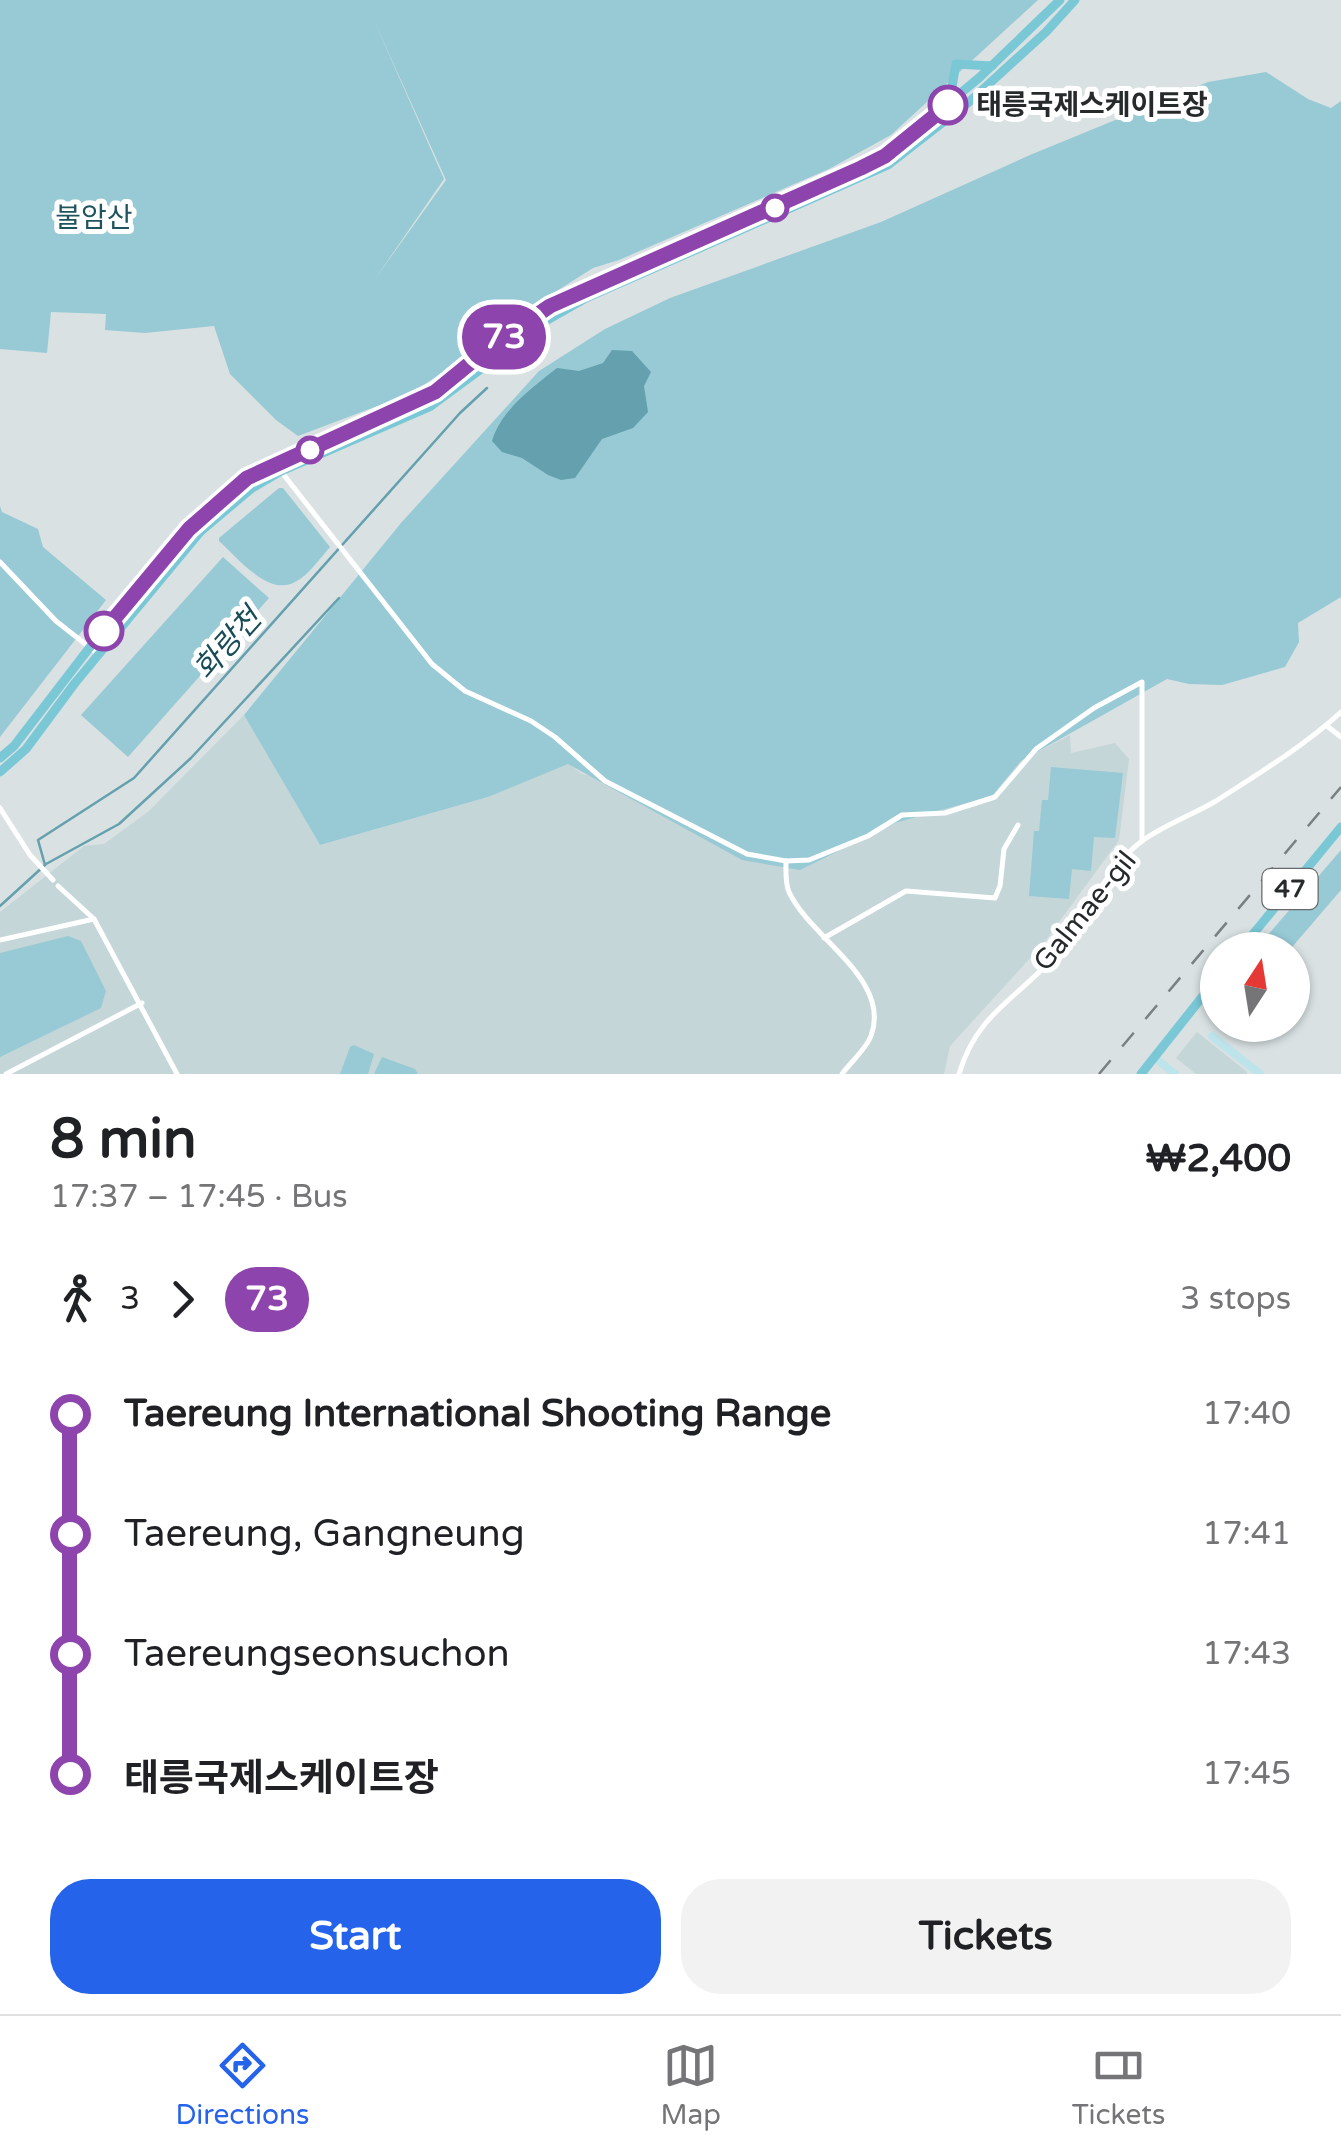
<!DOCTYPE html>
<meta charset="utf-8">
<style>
body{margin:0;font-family:"Varela Round","Noto Sans KR",sans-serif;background:#f2f2f2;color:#202124;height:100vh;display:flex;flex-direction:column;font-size:38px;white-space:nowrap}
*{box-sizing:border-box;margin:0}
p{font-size:32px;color:#757577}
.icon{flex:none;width:55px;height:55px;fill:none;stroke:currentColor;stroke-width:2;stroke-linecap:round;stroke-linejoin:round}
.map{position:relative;height:1074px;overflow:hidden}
.drawer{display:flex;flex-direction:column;background:#fff;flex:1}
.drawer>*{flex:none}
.badge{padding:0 20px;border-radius:32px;font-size:35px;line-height:65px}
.needle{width:65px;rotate:12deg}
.tools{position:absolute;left:1200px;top:932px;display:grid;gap:20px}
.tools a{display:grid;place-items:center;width:110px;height:110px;border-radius:50%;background:#fff;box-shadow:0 2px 8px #0004;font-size:50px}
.map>.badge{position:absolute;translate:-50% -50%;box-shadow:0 0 0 5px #fff}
.legs{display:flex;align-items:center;gap:15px;height:110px;padding:0 50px;font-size:32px}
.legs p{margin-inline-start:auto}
.overview{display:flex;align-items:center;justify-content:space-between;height:170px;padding:0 50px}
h1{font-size:55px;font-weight:700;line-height:75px}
.button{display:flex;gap:20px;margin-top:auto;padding:20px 50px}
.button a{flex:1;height:115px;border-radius:40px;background:#2563eb;color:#fff;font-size:40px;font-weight:700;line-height:115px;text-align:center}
.button a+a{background:#f2f2f2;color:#202124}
ul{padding:0 50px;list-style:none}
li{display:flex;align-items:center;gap:35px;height:120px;font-size:38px}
li i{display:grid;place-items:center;width:15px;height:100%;margin:0 12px;background:currentColor}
li i::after{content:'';width:25px;height:25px;margin:-12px;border:8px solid;border-radius:50%;background:#fff}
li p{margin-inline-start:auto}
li:first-child i{background:linear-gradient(#0000 50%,currentColor 0)}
li:last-child i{background:linear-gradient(currentColor 50%,#0000 0)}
.menu{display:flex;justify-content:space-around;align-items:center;height:140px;border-top:2px solid #e0e0e0;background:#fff;font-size:28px;color:#757577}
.menu a{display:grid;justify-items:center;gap:5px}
.menu .active{color:#2563eb}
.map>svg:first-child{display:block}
.built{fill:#c4d6d8}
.green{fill:#97cad5;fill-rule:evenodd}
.water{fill:#64a0ad}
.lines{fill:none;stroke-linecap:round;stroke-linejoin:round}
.stream{stroke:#64a0ad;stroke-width:2.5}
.street{stroke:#fff;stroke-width:5}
.secondary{stroke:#bde4ea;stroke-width:8}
.primary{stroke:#7ac8d6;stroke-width:9}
.rail{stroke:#7a7f81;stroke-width:2.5;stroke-dasharray:18 18;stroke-linecap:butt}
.line-1-casing{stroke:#fff;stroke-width:22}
.line-1{stroke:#8e44ad;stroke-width:15}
.stop-1-dot{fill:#fff;stroke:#8e44ad;stroke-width:5}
.labels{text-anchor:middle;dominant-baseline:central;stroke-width:10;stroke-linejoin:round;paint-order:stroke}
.shield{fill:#fff;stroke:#686a6b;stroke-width:2.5}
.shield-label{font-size:25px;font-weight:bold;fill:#272a2b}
.stop-label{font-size:28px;font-weight:bold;fill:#272a2b;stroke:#fff;text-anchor:start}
.park-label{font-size:28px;fill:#1f535d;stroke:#fff}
.street-label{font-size:28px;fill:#272a2b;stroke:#fff}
.water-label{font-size:30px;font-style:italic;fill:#184d57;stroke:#fff}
</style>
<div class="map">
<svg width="1341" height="1074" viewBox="0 0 1341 1074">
<rect width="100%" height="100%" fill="#d9e1e3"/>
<g class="built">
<polygon points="244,715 320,845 488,797 568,763 582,774 865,837 895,823 992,796 1021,761 1070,735 1071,753 1115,743 1129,759 1119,840 1043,944 950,1046 944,1074 0,1074 0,912 84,846 104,844 149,811"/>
<polygon points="1197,1032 1247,1072 1247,1074 1196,1074 1176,1058"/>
</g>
<g class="green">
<path d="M0,0H1038L891,135L829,169L619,260L593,268L484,337L439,375L409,394L298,436L276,420L230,374L214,326L145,333L105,330L106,314L51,312L47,353L0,349ZM372,16L446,180L375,279L444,179Z"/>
<polygon points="1266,72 1308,99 1331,108 1341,101 1341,597 1298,623 1299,642 1285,667 1222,685 1189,684 1167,679 1021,761 992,796 895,823 800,870 742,860 568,764 488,797 320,845 244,715 401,523 539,371 605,329 670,298 881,222 1030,155 1208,82"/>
<path d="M279,488H283L330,547C320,558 309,575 295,582C268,597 237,557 219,541V538Z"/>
<polygon points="0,506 2,512 38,529 43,547 106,600 0,737"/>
<polygon points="223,557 269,598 128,757 81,715"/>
<polygon points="1051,767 1123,773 1115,838 1094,837 1091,871 1072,869 1069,899 1029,896 1034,831 1039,831 1042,800 1048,800"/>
<polygon points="1341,850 1341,890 1293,946 1290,950 1255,950"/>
<polygon points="68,936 81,941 106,991 101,1008 0,1057 0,953"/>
<polygon points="354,1045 374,1054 368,1074 340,1074 350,1047"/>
<polygon points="382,1057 415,1069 418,1074 374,1074"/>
</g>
<path class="water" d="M612,350L632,351L651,372L644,386L648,412L633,428L602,439L575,478L561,480L548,475L522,458L502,452L492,441C501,410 533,387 557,368L579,371L603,363Z"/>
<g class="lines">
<g class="stream">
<polyline points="46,864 119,824 191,758 339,598"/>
<polyline points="0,906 45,865 38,840 134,778 460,413 487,388"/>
</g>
<g class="street">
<polyline points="280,470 432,664 465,691 531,721 555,737 605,781 747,854 786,861 809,860 868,836 902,815 945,813 995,797 1036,749 1094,708 1142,682 1142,841"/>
<polyline points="0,562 56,621 98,654"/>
<polyline points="1327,726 1341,737"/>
<polyline points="0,808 30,855 53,880"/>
<path d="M786,861C786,871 785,883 789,892C811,939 892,979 871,1036C866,1049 850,1063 842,1074"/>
<polyline points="58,886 94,919"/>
<polyline points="824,938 906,891 995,898 1000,886 1004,849 1018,825"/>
<polyline points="0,940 94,919 177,1074"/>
<polyline points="6,1074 142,1003"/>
<path d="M959,1074C977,1014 1015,1000 1054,957C1085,922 1103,870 1142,841C1164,825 1192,815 1216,801C1258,774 1304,746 1341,712"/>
</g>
<g class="secondary">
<polyline points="1212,1036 1260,1074"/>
<polyline points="1154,1057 1175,1074"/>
</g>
<g class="primary">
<polyline points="949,104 956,64 992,66"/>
<polyline points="0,758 14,746 90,647 189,529 247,478 435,392 490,347 550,306 837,181 885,156 980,77 1060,0"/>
<polyline points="0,772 26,749 75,683 201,531 252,488 281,471 431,406 549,319 584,299 888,165 969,102 1046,32 1075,0"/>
<polyline points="1240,950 1341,827"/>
<polyline points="1141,1074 1218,977"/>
</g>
<polyline class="rail" points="1099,1074 1341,787"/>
</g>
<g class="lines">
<g class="line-1-casing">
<polyline id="line-1" points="104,631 189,529 247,478 435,392 490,347 550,306 861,168 885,156 948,105"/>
</g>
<use href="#line-1" class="line-1"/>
</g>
<g class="stop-1-dot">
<circle cx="948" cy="105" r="18"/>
<circle cx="775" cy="208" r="12"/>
<circle cx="310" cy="450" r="12"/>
<circle cx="104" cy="631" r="18"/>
</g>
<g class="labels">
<rect class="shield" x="1262.5" y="869" width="55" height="40" rx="8"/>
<g class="shield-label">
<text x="1290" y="889">47</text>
</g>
<g class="stop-label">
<text x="976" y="105">태릉국제스케이트장</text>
</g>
<g class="park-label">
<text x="94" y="218">불암산</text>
</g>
<g class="street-label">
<text transform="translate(1085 911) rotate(-51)">Galmae-gil</text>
</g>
<g class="water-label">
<text transform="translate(228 644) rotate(-48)">화랑천</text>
</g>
</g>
</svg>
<div class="tools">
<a><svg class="needle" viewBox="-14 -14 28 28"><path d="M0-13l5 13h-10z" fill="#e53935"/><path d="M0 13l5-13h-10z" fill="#757577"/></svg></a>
</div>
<b class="badge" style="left:504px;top:337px;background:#8e44ad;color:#fff">73</b>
</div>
<section class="drawer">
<div class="overview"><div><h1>8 min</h1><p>17:37 – 17:45 · Bus</p></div><b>₩2,400</b></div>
<div class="legs"><svg class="icon" aria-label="walk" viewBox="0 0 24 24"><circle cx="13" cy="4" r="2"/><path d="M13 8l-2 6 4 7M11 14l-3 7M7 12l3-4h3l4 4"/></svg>3<svg class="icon" aria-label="forward" viewBox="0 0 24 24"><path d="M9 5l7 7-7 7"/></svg><b class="badge" style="background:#8e44ad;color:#fff">73</b><p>3 stops</p></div>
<ul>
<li><i style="color:#8e44ad"></i><b>Taereung International Shooting Range</b><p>17:40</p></li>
<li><i style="color:#8e44ad"></i><span>Taereung, Gangneung</span><p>17:41</p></li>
<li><i style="color:#8e44ad"></i><span>Taereungseonsuchon</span><p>17:43</p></li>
<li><i style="color:#8e44ad"></i><b>태릉국제스케이트장</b><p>17:45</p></li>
</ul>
<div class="button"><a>Start</a><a>Tickets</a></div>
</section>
<nav class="menu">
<a class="active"><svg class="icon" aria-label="directions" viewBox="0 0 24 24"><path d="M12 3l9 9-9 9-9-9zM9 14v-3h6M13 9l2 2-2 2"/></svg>Directions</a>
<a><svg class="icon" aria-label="map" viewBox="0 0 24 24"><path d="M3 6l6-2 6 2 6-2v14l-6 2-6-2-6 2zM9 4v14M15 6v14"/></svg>Map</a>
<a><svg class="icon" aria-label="tickets" viewBox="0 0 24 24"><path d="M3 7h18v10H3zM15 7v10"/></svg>Tickets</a>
</nav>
